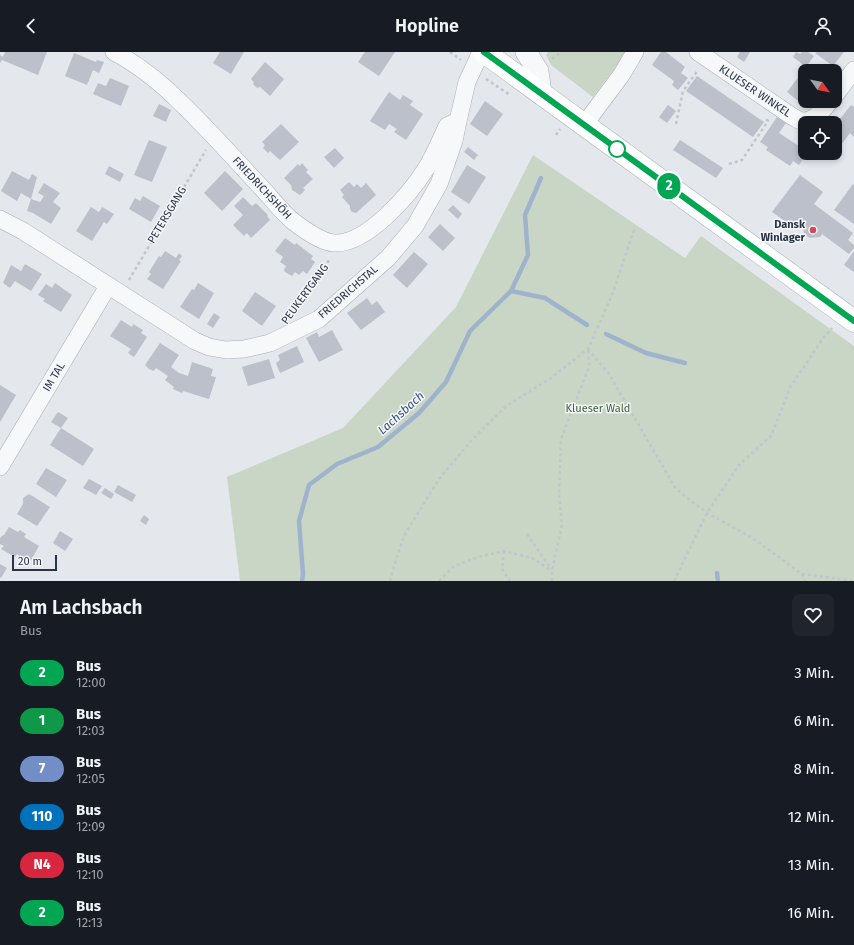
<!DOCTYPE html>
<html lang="de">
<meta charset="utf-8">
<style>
body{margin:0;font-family:"Fira Sans",sans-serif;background:#20242c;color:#f1f3f6;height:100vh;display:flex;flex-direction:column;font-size:15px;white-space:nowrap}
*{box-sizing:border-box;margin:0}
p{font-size:13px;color:#9ea1a6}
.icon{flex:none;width:22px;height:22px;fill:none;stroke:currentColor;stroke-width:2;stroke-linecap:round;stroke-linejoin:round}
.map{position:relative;height:529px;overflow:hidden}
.side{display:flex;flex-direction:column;background:#171b24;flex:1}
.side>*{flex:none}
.badge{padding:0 8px;border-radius:13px;font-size:14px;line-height:26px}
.needle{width:26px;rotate:123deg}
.buttons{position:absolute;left:798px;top:12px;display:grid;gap:8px}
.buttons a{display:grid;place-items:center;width:44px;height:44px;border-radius:8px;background:#171b24;box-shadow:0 2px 6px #0003;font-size:20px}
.scale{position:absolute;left:12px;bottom:10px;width:45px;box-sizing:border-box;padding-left:4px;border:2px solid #2b3445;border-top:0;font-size:11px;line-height:14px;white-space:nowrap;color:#2b3445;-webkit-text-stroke:3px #f4f6f9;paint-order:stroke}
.map>.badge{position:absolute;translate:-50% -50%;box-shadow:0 0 0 2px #fff}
.round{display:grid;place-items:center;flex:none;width:42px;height:42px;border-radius:8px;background:#20242c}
.head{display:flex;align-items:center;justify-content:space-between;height:68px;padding:0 20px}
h1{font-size:19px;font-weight:600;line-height:30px}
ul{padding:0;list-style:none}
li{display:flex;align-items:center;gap:12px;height:48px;padding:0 20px}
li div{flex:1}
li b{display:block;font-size:15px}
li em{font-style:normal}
li .badge{min-width:44px;font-weight:700;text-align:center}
header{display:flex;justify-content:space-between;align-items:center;height:52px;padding:0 20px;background:#171b24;font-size:18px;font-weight:600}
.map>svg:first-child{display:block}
.green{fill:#c9d6c5}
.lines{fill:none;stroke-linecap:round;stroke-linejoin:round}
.stream{stroke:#9fb4cc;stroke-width:4.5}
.building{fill:#bbc0ca}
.minor-casing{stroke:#a9aeb7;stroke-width:18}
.tertiary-casing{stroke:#a9aeb7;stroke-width:22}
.secondary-casing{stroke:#a9aeb7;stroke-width:23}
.path{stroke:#c2c5cb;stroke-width:2.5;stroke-dasharray:3 3;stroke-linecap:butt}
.minor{stroke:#f7f8fa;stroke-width:17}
.tertiary{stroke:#f7f8fa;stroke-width:21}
.secondary{stroke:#fff;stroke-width:22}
.line-casing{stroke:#fff;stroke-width:9}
.line{stroke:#00a651;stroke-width:6}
.stop-dot{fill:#fff;stroke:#00a651;stroke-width:2}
.poi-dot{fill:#d1495b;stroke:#f4f6f9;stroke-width:1.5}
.labels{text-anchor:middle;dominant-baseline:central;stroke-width:3;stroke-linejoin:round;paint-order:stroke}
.street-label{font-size:11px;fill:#2b3445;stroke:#f4f6f9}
.poi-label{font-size:11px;font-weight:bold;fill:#2b3445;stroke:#f4f6f9;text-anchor:end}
.park-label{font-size:11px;fill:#3f6138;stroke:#f4f6f9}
.water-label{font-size:12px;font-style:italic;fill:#34527a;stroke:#f4f6f9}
</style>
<header><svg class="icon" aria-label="back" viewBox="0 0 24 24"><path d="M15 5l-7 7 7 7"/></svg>Hopline<svg class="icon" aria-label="person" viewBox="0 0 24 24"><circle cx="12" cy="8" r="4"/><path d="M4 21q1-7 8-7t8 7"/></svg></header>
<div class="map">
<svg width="854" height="529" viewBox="0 0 854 529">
<rect width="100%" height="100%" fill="#e4e7ec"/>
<g class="green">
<polygon points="548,0 627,0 593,45 551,13 546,3"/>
<polygon points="533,103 685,206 701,184 854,294 854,529 240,529 227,425 343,376 456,255"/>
</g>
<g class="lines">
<g class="stream">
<polyline points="511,239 545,246 587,273"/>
<polyline points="606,282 646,301 685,311"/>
<polyline points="717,521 718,529"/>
<polyline points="302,529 303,522 299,469 309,433 337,412 378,395 419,361 446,330 470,279 511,239 528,203 525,163 541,126"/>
</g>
</g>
<g class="building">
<polygon points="5,0 47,0 38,23 2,8 0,11 0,3 3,5"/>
<polygon points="220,0 244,0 231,22 213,11"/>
<polygon points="365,0 395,0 379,24 358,10"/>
<polygon points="661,0 666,0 685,15 681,21 688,26 678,38 672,33 674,29 652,13"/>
<polygon points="740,0 750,0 744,10 737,5"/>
<polygon points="796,0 800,2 802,0 808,0 814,4 806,15 793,5"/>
<polygon points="817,0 844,0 833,14 815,1"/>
<polygon points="74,1 96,10 97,8 104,10 99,21 93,18 87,33 65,24"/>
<polygon points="265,10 284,27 270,44 260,35 257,36 253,32 254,30 251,27"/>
<polygon points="804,18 805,20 806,49 803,53 787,40"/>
<polygon points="697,24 764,70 753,85 686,39"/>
<polygon points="110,26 129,34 121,54 93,42 98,31 106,34"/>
<polygon points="389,40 400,48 403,43 413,49 410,53 423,62 406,88 394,80 397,77 389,72 385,78 370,69"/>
<polygon points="485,49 503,62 487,84 470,72"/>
<polygon points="159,52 171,58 166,70 153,64"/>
<polygon points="668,53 676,59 667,71 659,65"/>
<polygon points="851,53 854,55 854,85 850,81 837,98 835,96 835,73"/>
<polygon points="777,65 786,71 779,81 802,96 800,99 806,103 799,113 793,109 790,114 766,98 768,95 760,90"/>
<polygon points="281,72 299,90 280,108 270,99 268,101 263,96 265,93 262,90"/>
<polygon points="149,88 167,95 152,130 134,123"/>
<polygon points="680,88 723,116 716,126 673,98"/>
<polygon points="468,95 478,103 474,108 464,100"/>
<polygon points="335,96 344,106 334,116 324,105"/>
<polygon points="302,111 308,118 306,120 313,127 303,136 305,138 300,143 292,138 291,133 284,126 298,112 300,114"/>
<polygon points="467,113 486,125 469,152 451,140"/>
<polygon points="109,114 124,122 120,130 105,122"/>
<polygon points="12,119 29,128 32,122 37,125 31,147 21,141 17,149 1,139"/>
<polygon points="225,119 243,137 222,159 204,141"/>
<polygon points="800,123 823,140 814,152 853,181 848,188 854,193 854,196 849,202 822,182 820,185 810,186 804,182 803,173 792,174 772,160"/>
<polygon points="349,130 354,135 357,132 361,136 366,131 376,143 356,161 352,160 350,157 350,154 342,145 344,143 340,138"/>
<polygon points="44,131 60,141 53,150 61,156 51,172 33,161 27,159 31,147 40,150 44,144 38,141"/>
<polygon points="853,132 854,133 854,172 834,158"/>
<polygon points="143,144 160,154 151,170 129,157 135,146 140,149"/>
<polygon points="243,145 252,154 256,151 268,163 267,164 270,168 251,186 247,181 244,184 233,173 243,163 234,154"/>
<polygon points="453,153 462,162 458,167 448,158"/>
<polygon points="91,155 99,160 102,155 114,162 107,172 104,170 92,189 76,179"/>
<polygon points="440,172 455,186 443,199 428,185"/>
<polygon points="285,186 295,193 296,191 313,204 311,207 315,210 307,222 303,219 299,223 295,220 292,224 285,220 284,218 286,214 280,210 283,205 275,199"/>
<polygon points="165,199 176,206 179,201 182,204 179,208 181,209 163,237 147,227 151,222 149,220 159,204 161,205"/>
<polygon points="854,199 854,220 844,213"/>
<polygon points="414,200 428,212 407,236 393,223"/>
<polygon points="25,212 42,222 31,239 15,229 10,236 3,231 11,213 21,219"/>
<polygon points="55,231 72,243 61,260 43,249 45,247 38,243 46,232 52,236"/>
<polygon points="198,231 214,241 199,267 180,255 192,237 194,238"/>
<polygon points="255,240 276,254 262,274 242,259"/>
<polygon points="367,246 372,253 377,249 385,260 361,278 347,261"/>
<polygon points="214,261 220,265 213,276 207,272"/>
<polygon points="121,268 132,275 133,272 143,278 141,281 147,285 134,305 128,301 131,297 110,284"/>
<polygon points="332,278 343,298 319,310 306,286 317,280 319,285"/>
<polygon points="160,291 179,303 171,315 179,321 188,324 192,310 213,317 211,324 216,325 209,347 183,339 182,341 173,337 174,335 165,328 168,324 156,316 154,319 149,317 145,313"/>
<polygon points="297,294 304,310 280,321 276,311 280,308 278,303"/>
<polygon points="269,307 275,326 248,334 242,315"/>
<polygon points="0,333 16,343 0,370"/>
<polygon points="58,360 68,366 61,376 94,397 83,414 50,393 61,376 51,370"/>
<polygon points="46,416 67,428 56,445 36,432"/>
<polygon points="89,427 102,434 96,443 83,436"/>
<polygon points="118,433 136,443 132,450 114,440"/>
<polygon points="105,436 114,442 111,447 101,441"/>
<polygon points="29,442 50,455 37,474 17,462 23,452 23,446"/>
<polygon points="144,463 149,467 146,473 140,469"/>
<polygon points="9,475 18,480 20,478 26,482 24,485 39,494 30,510 17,502 15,505 1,497 4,494 0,492 0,486 2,484 4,483"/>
<polygon points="60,479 73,487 65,499 53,491"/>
<polygon points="0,512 7,516 1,526 0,525"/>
</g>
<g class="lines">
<g class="minor-casing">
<g id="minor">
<path d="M114,0C139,13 161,31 181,51C208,77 233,105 258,132C270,144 281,160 294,170C303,177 322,190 334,191C367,193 411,141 427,115C435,102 441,87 447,74L458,69L467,30L481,0"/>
<path d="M698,0L793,65C796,66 799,69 802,69C814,70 824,57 830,49"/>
<polyline points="835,43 854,18"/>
<polyline points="584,73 622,22 635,0"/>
<polyline points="0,167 23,179 195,289 209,295 226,298 244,297 270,291 319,267 388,206 415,174 439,132 454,89 458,69"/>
<polyline points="0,415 108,234"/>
</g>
</g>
<g class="tertiary-casing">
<polyline id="tertiary" points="526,0 538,19 541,42"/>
</g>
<g class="secondary-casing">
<polyline id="secondary" points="484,0 854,269"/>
</g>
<g class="path">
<polyline points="450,0 461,8"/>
<polyline points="552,7 561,0"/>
<polyline points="486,27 510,43"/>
<polyline points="676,72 683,39 698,18"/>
<polyline points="556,83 560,77"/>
<polyline points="729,112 742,108 768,69 766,67"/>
<polyline points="129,228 206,98"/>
<polyline points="288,264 330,207"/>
<polyline points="588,297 609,322 676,437 707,461 751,485 802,522 805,529"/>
<polyline points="527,482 551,517"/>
<polyline points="504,499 502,517 510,529"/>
<polyline points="802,522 854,529"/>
<polyline points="390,529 396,507 405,482 439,427 471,389 505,355 551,326 588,297 612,243 635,175"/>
<polyline points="439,529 454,514 482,504 504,499 532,506 552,519"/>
<polyline points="552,529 552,519 562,473 559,443 561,387 589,315 588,297"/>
<polyline points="674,529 707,461 739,413 771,384 791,334 824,285 832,276"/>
</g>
<use href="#minor" class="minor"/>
<use href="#tertiary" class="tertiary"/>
<use href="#secondary" class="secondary"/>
</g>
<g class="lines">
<g class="line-casing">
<polyline id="line" points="484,0 854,269"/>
</g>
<use href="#line" class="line"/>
</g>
<circle class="stop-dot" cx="617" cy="97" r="8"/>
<circle class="poi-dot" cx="813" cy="178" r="4"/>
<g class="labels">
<g class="street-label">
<text transform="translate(755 39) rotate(34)">KLUESER WINKEL</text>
<text transform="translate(262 136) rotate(47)">FRIEDRICHSHÖH</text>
<text transform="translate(167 163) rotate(-59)">PETERSGANG</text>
<text transform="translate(348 240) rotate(-41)">FRIEDRICHSTAL</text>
<text transform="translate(305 242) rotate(-54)">PEUKERTGANG</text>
<text transform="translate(54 325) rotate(-59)">IM TAL</text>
</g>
<g class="poi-label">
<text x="805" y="172">Dansk<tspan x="805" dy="13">Winlager</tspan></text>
</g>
<g class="park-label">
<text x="598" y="356">Klueser Wald</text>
</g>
<g class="water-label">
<text transform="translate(401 361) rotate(-42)">Lachsbach</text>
</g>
</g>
</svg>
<div class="buttons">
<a><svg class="needle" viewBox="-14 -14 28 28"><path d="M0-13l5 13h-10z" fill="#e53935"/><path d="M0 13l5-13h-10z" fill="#9ea1a6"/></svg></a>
<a><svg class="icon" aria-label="locate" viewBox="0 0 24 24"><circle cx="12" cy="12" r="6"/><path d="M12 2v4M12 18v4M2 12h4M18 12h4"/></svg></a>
</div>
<div class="scale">20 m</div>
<b class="badge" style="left:669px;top:134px;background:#00a651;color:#fff">2</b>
</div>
<section class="side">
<div class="head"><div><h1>Am Lachsbach</h1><p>Bus</p></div><a class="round"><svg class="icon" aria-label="heart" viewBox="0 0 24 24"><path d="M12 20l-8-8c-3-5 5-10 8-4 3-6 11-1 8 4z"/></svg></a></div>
<ul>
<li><span class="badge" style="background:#00a651;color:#fff">2</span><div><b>Bus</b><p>12:00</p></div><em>3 Min.</em></li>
<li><span class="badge" style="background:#0e9847;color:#fff">1</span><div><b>Bus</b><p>12:03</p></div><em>6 Min.</em></li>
<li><span class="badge" style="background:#738ec6;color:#fff">7</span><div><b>Bus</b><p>12:05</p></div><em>8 Min.</em></li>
<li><span class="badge" style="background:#0072bc;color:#fff">110</span><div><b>Bus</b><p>12:09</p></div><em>12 Min.</em></li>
<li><span class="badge" style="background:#d7263d;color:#fff">N4</span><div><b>Bus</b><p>12:10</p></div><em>13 Min.</em></li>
<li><span class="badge" style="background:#00a651;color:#fff">2</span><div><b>Bus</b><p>12:13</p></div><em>16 Min.</em></li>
</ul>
</section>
